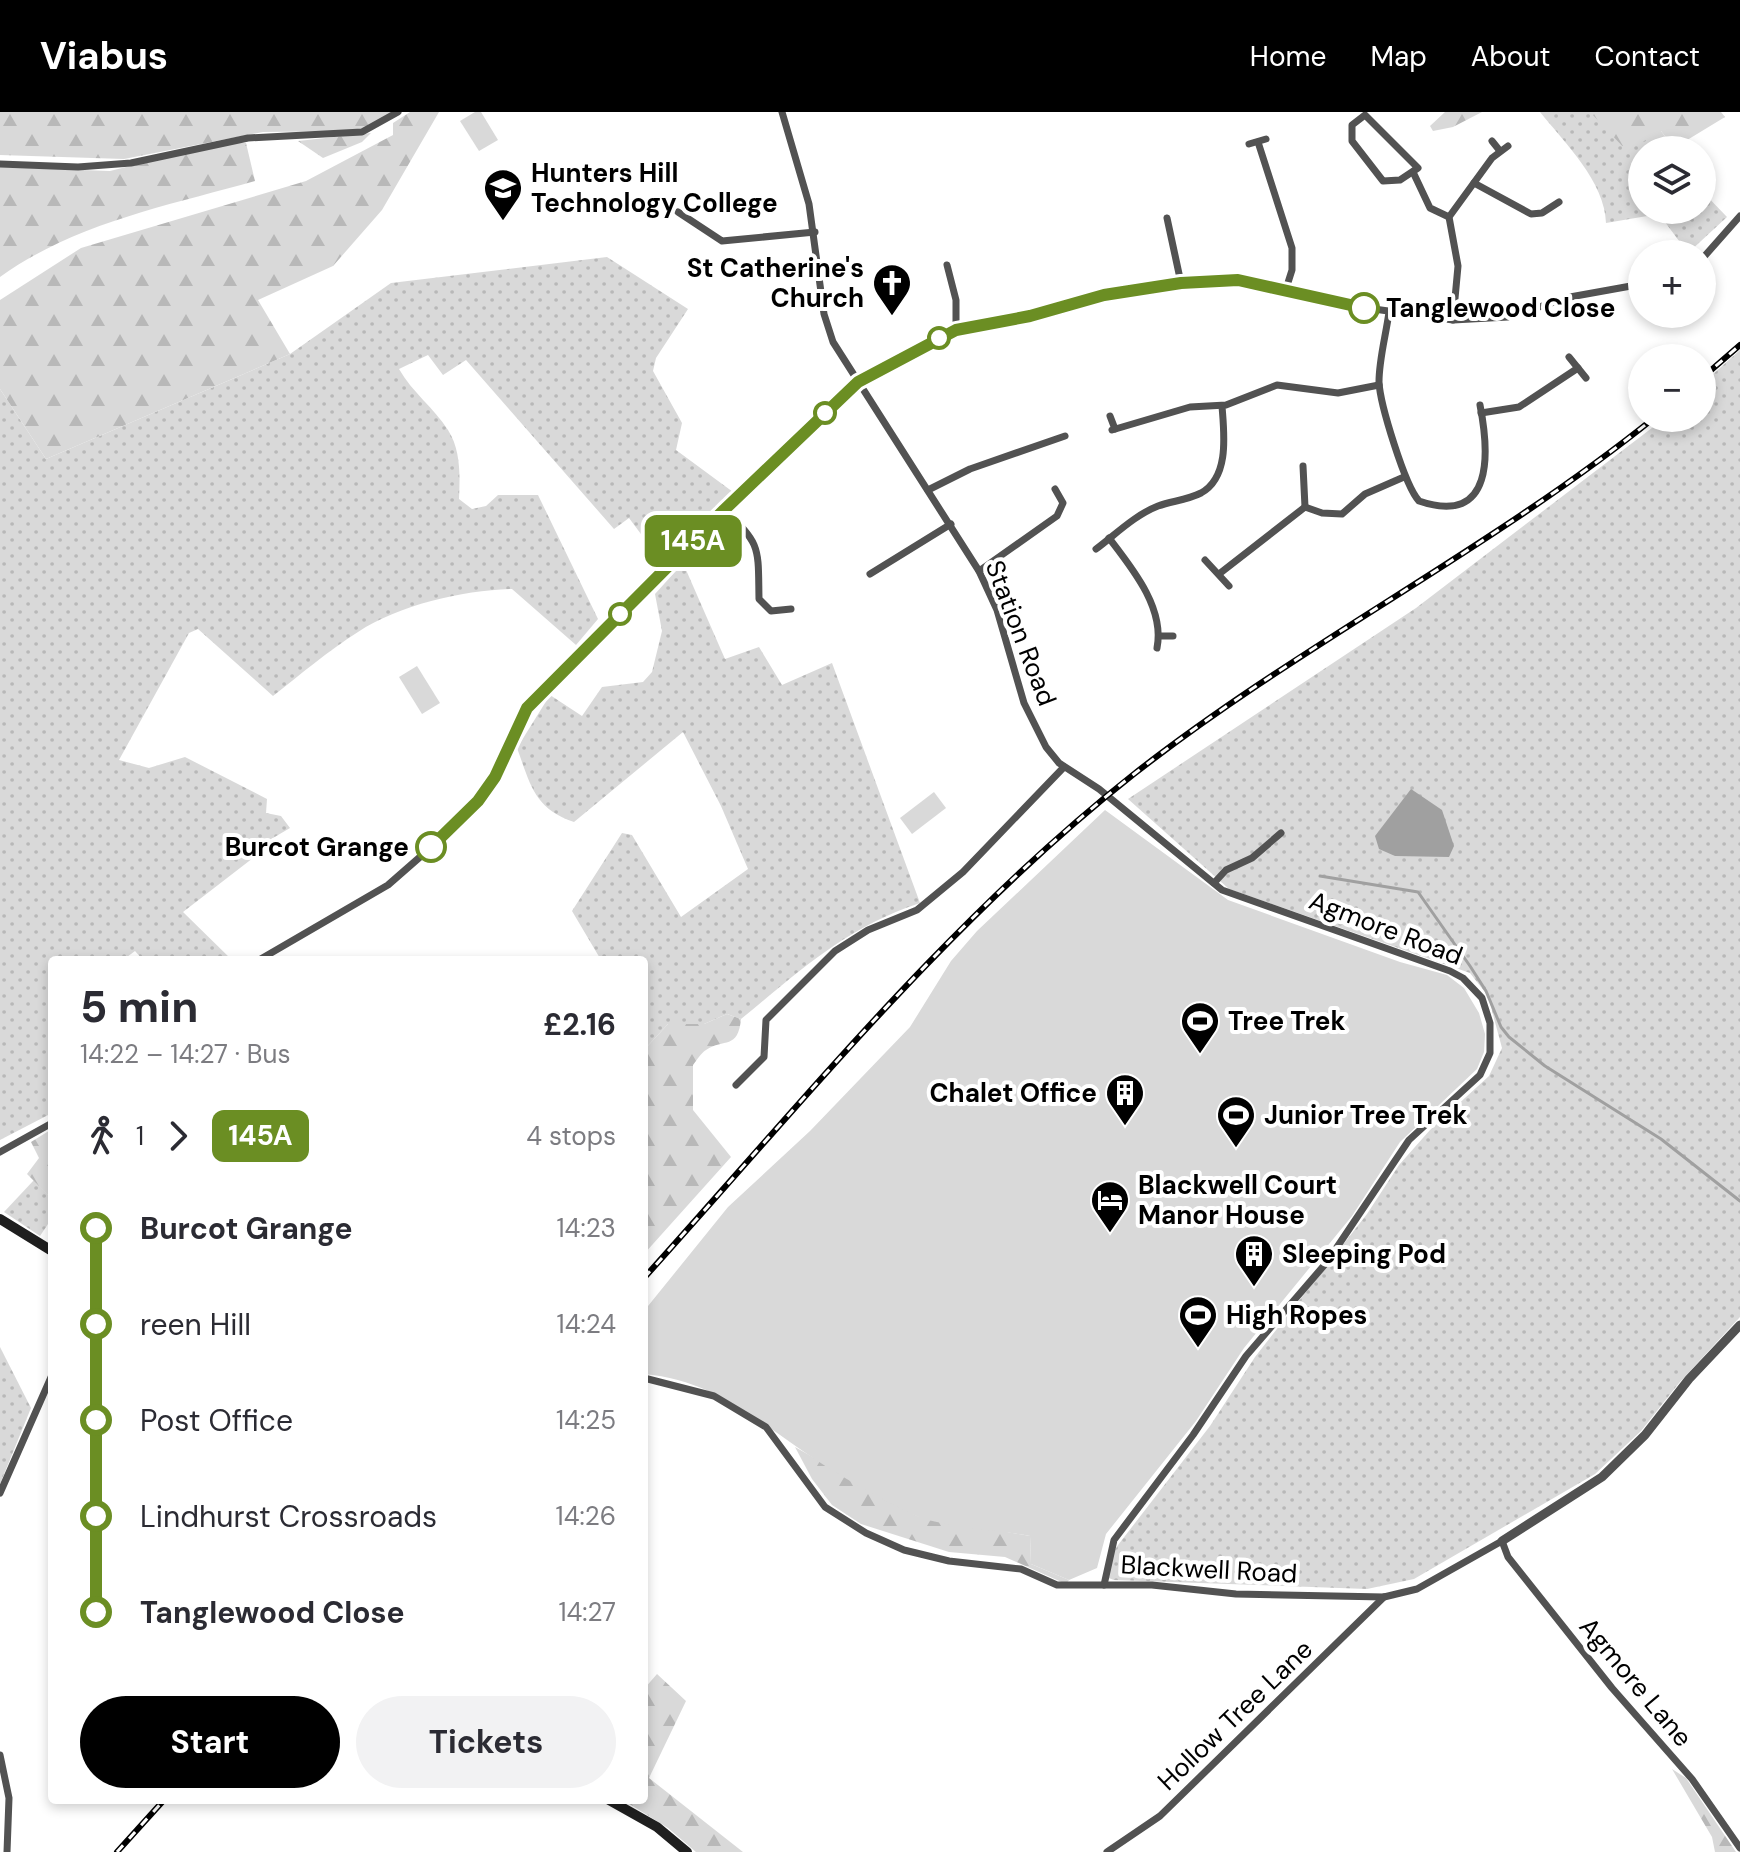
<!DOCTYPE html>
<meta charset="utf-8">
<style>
body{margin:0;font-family:"DM Sans",sans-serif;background:#f2f2f3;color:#2b2b33;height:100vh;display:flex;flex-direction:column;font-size:30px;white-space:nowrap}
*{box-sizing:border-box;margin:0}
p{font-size:26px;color:#7c7c81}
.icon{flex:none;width:44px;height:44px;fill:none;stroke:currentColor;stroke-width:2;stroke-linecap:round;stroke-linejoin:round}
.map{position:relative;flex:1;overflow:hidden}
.sheet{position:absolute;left:48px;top:844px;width:600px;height:848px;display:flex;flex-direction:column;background:#fff;border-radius:8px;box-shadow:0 4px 12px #0003}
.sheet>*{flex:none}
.badge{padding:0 16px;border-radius:12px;font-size:28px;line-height:52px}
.buttons{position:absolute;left:1628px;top:24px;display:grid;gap:16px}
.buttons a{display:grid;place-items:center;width:88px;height:88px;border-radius:50%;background:#fff;box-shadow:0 4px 12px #0003;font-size:40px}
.map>.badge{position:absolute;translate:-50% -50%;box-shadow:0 0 0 4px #fff}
.legs{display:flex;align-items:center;gap:12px;height:88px;padding:0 32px;font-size:26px}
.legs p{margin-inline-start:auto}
.overview{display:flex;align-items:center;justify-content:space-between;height:136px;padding:0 32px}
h1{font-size:44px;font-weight:700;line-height:60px}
.button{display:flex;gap:16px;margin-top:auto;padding:16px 32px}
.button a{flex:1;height:92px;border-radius:48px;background:#000;color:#fff;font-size:32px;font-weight:700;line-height:92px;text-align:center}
.button a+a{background:#f2f2f3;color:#2b2b33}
ul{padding:0 32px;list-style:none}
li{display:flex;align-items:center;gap:28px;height:96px;font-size:30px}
li i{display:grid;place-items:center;width:12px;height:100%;margin:0 10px;background:currentColor}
li i::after{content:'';width:20px;height:20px;margin:-10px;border:6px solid;border-radius:50%;background:#fff}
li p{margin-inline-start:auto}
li:first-child i{background:linear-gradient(#0000 50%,currentColor 0)}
li:last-child i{background:linear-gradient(currentColor 50%,#0000 0)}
header{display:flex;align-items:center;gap:48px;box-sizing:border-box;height:112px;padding:0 40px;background:#000;color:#fff}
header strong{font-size:38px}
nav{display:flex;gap:44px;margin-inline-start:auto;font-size:28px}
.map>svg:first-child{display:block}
.grass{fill:url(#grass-dots)}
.forest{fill:url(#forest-firs)}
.green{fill:#d9d9d9}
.water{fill:#a0a0a0}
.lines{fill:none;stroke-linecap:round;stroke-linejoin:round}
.stream{stroke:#a0a0a0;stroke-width:3}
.minor{stroke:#525252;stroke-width:7}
.tertiary{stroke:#525252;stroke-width:9}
.secondary{stroke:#1f1f1f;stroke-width:10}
.rail-casing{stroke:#000;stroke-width:6}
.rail{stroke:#fff;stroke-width:3;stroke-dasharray:9;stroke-linecap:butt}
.line-1-casing{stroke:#fff;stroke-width:18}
.line-1{stroke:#6b8e23;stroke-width:12}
.stop-1-dot{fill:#fff;stroke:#6b8e23;stroke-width:4}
.labels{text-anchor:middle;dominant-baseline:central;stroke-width:8;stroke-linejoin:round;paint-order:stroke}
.poi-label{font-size:26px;font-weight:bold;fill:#000;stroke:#fff;text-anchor:start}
.stop-label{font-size:26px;font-weight:bold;fill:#000;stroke:#fff;text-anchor:start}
.street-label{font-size:26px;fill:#000;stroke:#fff}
</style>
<header>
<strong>Viabus</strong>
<nav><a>Home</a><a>Map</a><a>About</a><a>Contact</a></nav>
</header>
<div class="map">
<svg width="1740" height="1740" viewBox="0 0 1740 1740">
<defs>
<pattern id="grass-dots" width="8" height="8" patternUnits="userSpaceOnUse" patternTransform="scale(2)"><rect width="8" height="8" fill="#d9d9d9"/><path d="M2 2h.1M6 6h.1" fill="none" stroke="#b8b8b8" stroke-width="1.8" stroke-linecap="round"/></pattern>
<pattern id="forest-firs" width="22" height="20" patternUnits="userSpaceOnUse" patternTransform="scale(2)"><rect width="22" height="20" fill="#d9d9d9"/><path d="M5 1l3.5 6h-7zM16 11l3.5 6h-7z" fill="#b8b8b8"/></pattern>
</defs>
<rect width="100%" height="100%" fill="#fff"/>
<g class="grass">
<path d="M1540,0H1592L1661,19L1675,38H1642V98H1702V79L1727,105L1688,141L1659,102L1606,111C1605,70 1565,31 1540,0Z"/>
<path d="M607,145L688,197L656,246L653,259L682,311L676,338L733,380L661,449L629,406L614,417L466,248L443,263L428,243L399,257C412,280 434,296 448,318C461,338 460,364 459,387L472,397L486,394L498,383H538L598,507L576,533L512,477C464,478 399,493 358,520C328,539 301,562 273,584L198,517L189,521L119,648L149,656L185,645L267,687L266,701L281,704L290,716L261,733L253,746L183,800L232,848H143L135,839L123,848H52V1001L0,1028V277L46,347L290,242L391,171Z"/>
<polygon points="1740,238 1740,1205 1679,1271 1641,1319 1595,1362 1414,1467 1367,1477 1114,1468 1106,1465 1109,1447 1118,1433 1210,1314 1255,1245 1367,1102 1399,1053 1430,1018 1489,964 1502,936 1488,884 1470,861 1229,777 1128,687 1416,496 1665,306 1702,306 1702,272"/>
<path d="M683,451L725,547L759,535L782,573L832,551L920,791C845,816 801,858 741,907L727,902L704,912H668L644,938V848H601L572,799L622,721L632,723L681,805L748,757L721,694L683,620L574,710C534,696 531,674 517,636L550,583L582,604L602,575L643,570L652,560L662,519L655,482Z"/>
<polygon points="34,1068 52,1087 52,1106 40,1124 4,1100"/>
<polygon points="0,1235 31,1296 0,1372"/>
</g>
<g class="forest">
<polygon points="0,0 392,0 360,19 263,20 124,47 0,43"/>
<polygon points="410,0 439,0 382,98 333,154 258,188 290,242 46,347 0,277 0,188 81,136 306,69 393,23 393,11"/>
<polygon points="1445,0 1482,0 1453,15 1433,19 1430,14"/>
<polygon points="1590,0 1721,0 1725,5 1674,36 1661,19 1627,39"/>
<polygon points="371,21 362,30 323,46 298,29"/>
<path d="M222,31H246L255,69C167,94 75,111 0,165V55L110,59Z"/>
<path d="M727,902L741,907C738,938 724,926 706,938C701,941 697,948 693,953V998L731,1045L644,1142V938L668,912H704Z"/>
<polygon points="52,1017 52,1087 27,1062 39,1046 31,1030"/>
<polygon points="795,1335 917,1404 1030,1424 1031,1452 1069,1468 1066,1472 1005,1445 949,1440 861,1412 832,1393 812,1367"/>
<polygon points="657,1562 686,1589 649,1666 743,1740 696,1740 668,1716 623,1688 644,1688 644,1577"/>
<polygon points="1672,1657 1686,1666 1736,1740 1715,1740 1712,1725"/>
</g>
<g class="green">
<polygon points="475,0 481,0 498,28 479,39 460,9"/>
<polygon points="417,554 440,591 422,602 399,565"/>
<polygon points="934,680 946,696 912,722 900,706"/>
<path d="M1105,698L1228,788L1400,850L1447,863L1464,876L1479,901L1485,922L1484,940L1477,957L1400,1030L1352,1104L1244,1236L1196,1309L1106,1422L1097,1456L1069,1468L1031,1452L1030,1424C999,1418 940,1415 914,1403C875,1384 832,1360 797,1335C748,1301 706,1267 644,1262V1199L728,1095L810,1019L910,915L951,849L977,819Z"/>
</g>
<polygon class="water" points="1411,677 1442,698 1454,734 1449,745 1395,744 1379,737 1375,724"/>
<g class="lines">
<polyline class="stream" points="1320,764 1418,780 1470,854 1486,879 1501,915 1509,925 1545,954 1661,1027 1740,1089"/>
<g class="minor">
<polyline points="782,0 809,92 824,202 833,230 979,459 997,498 1024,591 1046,635 1059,651 1099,677 1222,778 1450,859 1463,866 1482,886 1490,911 1490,941 1480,963 1409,1028 1327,1150 1246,1244 1193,1323 1114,1428 1104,1473"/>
<polygon points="1365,3 1418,56 1400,68 1383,69 1352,29 1352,13"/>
<polyline points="1492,29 1500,39"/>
<polyline points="1258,30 1292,136 1292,158 1285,180"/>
<polyline points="1249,32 1266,27"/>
<polyline points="0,52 78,55 131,51 248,26 362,20 398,0"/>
<polyline points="1413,60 1430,96 1449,105"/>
<polyline points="1474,71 1531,102 1542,101 1559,90"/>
<polyline points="678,100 722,129 815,120"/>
<polyline points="1167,106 1181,171"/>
<polyline points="1702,147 1740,104"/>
<polyline points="947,153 956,188 956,218"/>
<path d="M1389,200C1386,223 1379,247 1379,270C1380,292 1405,374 1419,389C1495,415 1489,339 1480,293"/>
<polyline points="1453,208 1458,154 1449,105 1492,46 1508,34"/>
<polyline points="1569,245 1586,266"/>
<polyline points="1481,301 1519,295 1578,256"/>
<polyline points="1110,304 1115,317"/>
<polyline points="1112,318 1190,295 1226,293 1277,273 1338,281 1379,273"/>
<polyline points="1303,354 1305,395"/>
<polyline points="928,378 970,357 1065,324"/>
<path d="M724,398C762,431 758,438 759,487L771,499L791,497"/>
<path d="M1109,426C1132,456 1165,496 1157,536"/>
<path d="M1096,437C1116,422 1135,403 1158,394C1172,389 1187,388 1201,381C1230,365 1224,321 1222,294"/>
<polyline points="1205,448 1229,474"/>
<polyline points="979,459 1057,404 1063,391 1055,377"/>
<polyline points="870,462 951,412"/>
<polyline points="1219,462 1305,395 1322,401 1342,402 1365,382 1404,365"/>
<polyline points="1159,524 1173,524"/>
<polyline points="1214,771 1226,758 1252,746 1281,721"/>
<polyline points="259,848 388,773 428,738 478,689 495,665 527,596 724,398 858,270 920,235 956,218 1030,204 1104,183 1228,167 1338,192 1453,208 1508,205 1570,185 1642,172"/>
<polyline points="736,973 764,945 766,908 835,839 868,818 917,798 963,760 1064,655"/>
<polyline points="0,1040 52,1011"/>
<polyline points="644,1266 714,1284 766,1315 825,1395 866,1421 904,1438 949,1449 1021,1457 1057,1473 1152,1473 1236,1482 1384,1485 1417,1477 1502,1429 1508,1445 1612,1576 1692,1667 1740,1736"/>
<polyline points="0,1381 52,1263"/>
<polyline points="0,1643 9,1686 7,1740"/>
<polyline points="1107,1740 1160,1704 1384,1485"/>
</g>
<polyline class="tertiary" points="1502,1429 1602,1365 1645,1323 1689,1267 1740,1213"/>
<g class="secondary">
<polyline points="0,1107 52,1139"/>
<polyline points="609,1688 657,1715 687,1740"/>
</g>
<g class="rail-casing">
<g id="rail">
<polyline points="1702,266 1740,233"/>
<path d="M644,1166C801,992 950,807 1134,662C1300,532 1490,438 1654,306"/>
<polyline points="117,1740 164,1688"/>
</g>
</g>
<use href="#rail" class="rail"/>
</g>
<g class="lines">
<g class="line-1-casing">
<polyline id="line-1" points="431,735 478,689 495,665 527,596 724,398 858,270 956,218 1030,204 1104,183 1181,171 1238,168 1364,196"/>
</g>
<use href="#line-1" class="line-1"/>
</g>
<defs>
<g id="school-pin" transform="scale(2)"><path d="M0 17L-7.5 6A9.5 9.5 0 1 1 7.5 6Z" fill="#000" stroke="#fff"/><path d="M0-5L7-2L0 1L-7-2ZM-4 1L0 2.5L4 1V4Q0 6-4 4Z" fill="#fff"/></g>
<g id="church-pin" transform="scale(2)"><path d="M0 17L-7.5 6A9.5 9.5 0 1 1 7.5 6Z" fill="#000" stroke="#fff"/><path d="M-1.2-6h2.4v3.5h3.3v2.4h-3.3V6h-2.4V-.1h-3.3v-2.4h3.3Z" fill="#fff"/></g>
<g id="stadium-pin" transform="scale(2)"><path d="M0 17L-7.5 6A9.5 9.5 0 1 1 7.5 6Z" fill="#000" stroke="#fff"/><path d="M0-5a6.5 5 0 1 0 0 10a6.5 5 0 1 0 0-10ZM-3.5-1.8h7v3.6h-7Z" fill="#fff"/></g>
<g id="building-pin" transform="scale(2)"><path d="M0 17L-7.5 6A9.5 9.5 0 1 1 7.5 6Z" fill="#000" stroke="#fff"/><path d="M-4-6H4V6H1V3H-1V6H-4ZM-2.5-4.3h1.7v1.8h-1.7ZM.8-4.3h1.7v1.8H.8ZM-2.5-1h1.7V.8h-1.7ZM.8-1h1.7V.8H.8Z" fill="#fff"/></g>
<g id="hotel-pin" transform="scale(2)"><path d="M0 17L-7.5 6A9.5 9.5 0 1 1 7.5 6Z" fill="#000" stroke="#fff"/><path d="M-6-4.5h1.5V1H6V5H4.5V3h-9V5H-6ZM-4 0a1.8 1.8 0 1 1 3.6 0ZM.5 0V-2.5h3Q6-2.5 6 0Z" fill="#fff"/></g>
</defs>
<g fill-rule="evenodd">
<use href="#school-pin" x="503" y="76"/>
<use href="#church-pin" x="892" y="171"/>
<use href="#stadium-pin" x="1200" y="909"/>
<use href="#building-pin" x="1125" y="981"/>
<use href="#stadium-pin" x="1236" y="1003"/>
<use href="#hotel-pin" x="1110" y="1088"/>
<use href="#building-pin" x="1254" y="1142"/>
<use href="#stadium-pin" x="1198" y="1203"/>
</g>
<g class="stop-1-dot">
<circle cx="1364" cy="196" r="14"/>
<circle cx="939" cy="226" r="10"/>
<circle cx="825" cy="301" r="10"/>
<circle cx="620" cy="502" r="10"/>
<circle cx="431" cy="735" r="14"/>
</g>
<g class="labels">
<g class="poi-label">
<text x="531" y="61">Hunters Hill<tspan x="531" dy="30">Technology College</tspan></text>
<text x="864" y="156" text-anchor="end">St Catherine's<tspan x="864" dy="30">Church</tspan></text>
<text x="1228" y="909">Tree Trek</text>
<text x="1097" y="981" text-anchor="end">Chalet Office</text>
<text x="1264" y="1003">Junior Tree Trek</text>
<text x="1138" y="1073">Blackwell Court<tspan x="1138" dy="30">Manor House</tspan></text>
<text x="1282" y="1142">Sleeping Pod</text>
<text x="1226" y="1203">High Ropes</text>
</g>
<g class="stop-label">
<text x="1386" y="196">Tanglewood Close</text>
<text x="409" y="735" text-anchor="end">Burcot Grange</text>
</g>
<g class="street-label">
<text transform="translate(1021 521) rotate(69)">Station Road</text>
<text transform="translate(1386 816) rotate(21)">Agmore Road</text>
<text transform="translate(1209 1457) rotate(3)">Blackwell Road</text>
<text transform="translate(1636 1570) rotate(50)">Agmore Lane</text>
<text transform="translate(1235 1603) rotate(-44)">Hollow Tree Lane</text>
</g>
</g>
</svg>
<div class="buttons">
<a><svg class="icon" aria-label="layers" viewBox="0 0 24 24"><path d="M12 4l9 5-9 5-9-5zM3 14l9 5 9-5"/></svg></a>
<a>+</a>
<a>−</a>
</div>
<b class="badge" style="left:693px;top:429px;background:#6b8e23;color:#fff">145A</b>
<section class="sheet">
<div class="overview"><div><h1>5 min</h1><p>14:22 – 14:27 · Bus</p></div><b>£2.16</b></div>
<div class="legs"><svg class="icon" aria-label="walk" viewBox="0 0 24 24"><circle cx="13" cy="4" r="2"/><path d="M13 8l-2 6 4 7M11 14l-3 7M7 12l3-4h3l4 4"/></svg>1<svg class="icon" aria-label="forward" viewBox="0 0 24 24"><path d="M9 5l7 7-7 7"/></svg><b class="badge" style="background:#6b8e23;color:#fff">145A</b><p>4 stops</p></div>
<ul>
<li><i style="color:#6b8e23"></i><b>Burcot Grange</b><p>14:23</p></li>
<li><i style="color:#6b8e23"></i><span>reen Hill</span><p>14:24</p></li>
<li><i style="color:#6b8e23"></i><span>Post Office</span><p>14:25</p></li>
<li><i style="color:#6b8e23"></i><span>Lindhurst Crossroads</span><p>14:26</p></li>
<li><i style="color:#6b8e23"></i><b>Tanglewood Close</b><p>14:27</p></li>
</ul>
<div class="button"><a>Start</a><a>Tickets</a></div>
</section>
</div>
